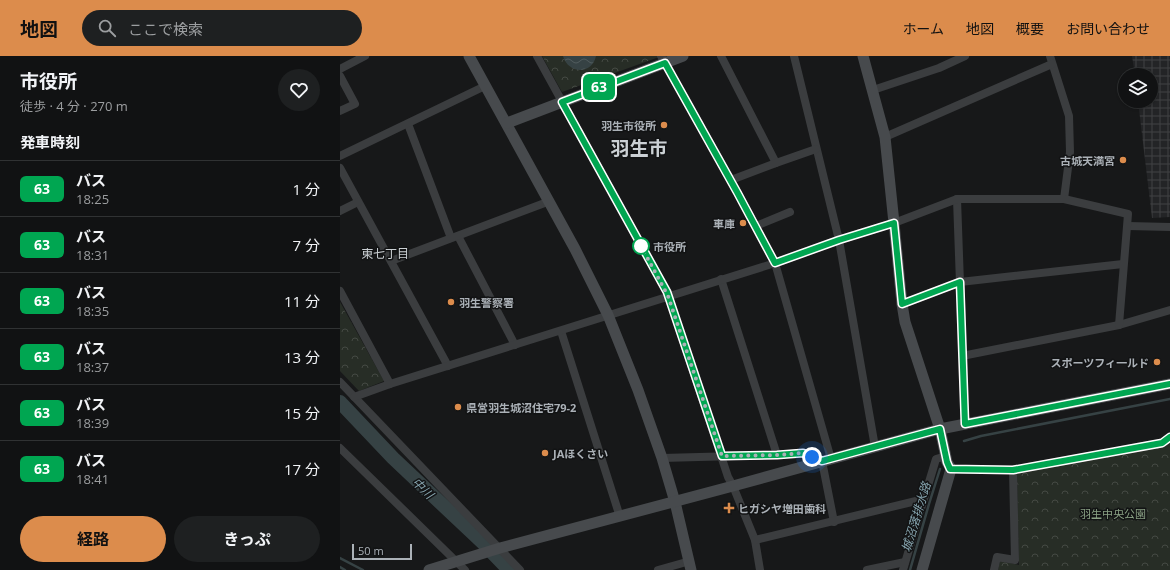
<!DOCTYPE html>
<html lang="ja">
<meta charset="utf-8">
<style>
body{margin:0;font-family:"Open Sans","Noto Sans JP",sans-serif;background:#1e2021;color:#f1f3f6;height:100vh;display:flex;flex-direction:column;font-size:15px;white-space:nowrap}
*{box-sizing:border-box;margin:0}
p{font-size:13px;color:#9c9ea0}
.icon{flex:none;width:22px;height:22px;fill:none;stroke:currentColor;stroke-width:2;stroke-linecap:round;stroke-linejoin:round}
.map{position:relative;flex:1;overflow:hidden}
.drawer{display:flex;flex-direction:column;background:#111213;width:340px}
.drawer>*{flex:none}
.badge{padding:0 8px;border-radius:6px;font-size:14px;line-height:26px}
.fabs{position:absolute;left:778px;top:12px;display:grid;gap:8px}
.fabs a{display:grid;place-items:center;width:40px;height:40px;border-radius:50%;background:#111213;box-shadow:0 1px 3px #0004,0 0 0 1px #303233;font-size:20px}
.scale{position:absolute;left:12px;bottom:10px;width:60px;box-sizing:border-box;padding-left:4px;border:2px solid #abb1b7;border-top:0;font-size:11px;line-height:14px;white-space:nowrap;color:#abb1b7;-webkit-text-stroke:3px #121314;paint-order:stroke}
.you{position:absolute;width:20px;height:20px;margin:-10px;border:3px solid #fff;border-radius:50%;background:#1a73e8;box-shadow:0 0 0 6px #1a73e833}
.map>.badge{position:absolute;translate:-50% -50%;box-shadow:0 0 0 2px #fff}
h2{padding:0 20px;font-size:15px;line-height:36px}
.round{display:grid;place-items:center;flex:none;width:42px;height:42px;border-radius:21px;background:#1e2021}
.overview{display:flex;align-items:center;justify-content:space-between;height:68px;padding:0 20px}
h1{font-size:19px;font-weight:700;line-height:30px}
.action{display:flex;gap:8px;margin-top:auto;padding:8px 20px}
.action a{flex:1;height:46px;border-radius:24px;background:#dc8c4c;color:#111;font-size:16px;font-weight:700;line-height:46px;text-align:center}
.action a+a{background:#1e2021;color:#f1f3f6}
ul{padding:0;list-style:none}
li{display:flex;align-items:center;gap:12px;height:56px;padding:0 20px;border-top:1px solid #303233}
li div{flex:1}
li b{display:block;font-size:15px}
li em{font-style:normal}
li .badge{min-width:44px;font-weight:700;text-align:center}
header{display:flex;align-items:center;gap:24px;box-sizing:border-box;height:56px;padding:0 20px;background:#dc8c4c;color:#111}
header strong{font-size:19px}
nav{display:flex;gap:22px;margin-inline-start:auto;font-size:14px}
.search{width:280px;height:36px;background:#1e2021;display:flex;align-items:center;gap:10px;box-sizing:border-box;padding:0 14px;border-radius:22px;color:#9c9ea0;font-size:15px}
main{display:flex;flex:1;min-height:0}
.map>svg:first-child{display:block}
.industrial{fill:url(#industrial-grid)}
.park{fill:url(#park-crowns)}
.water{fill:url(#water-waves)}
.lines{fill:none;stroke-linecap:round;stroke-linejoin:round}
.stream{stroke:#364244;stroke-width:2.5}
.river{stroke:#364244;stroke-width:14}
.street{stroke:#3b3d3f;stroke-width:8}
.secondary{stroke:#474a4d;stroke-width:11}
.line-casing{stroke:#fff;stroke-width:9}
.line{stroke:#00a651;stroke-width:6}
.walk{stroke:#abb1b7;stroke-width:4;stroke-dasharray:0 7.2}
.poi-dot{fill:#dc8c4c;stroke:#121314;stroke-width:1.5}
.stop-dot{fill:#fff;stroke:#00a651;stroke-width:2}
.labels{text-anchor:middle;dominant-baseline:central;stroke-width:3;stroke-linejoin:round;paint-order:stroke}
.poi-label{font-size:11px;font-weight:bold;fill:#abb1b7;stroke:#121314;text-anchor:end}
.stop-label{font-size:11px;font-weight:bold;fill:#abb1b7;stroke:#121314;text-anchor:start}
.park-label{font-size:11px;fill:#89a084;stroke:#121314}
.neighbourhood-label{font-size:12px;fill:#cbd0d4;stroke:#121314}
.water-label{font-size:12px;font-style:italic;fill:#86a4ae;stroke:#121314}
.town-label{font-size:19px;font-weight:bold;fill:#cbd0d4;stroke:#121314}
</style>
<header>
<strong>地図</strong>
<div class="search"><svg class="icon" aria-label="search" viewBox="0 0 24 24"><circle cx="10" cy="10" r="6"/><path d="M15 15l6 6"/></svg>ここで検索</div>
<nav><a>ホーム</a><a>地図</a><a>概要</a><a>お問い合わせ</a></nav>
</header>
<main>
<section class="drawer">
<div class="overview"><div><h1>市役所</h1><p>徒歩 · 4 分 · 270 m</p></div><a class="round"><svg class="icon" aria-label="heart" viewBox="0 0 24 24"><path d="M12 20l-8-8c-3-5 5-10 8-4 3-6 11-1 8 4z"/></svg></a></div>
<h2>発車時刻</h2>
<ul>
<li><span class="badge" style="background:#00a651;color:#fff">63</span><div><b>バス</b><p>18:25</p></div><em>1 分</em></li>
<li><span class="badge" style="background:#00a651;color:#fff">63</span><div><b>バス</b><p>18:31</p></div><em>7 分</em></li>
<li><span class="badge" style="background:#00a651;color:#fff">63</span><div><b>バス</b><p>18:35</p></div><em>11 分</em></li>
<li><span class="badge" style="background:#00a651;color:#fff">63</span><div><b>バス</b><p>18:37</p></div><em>13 分</em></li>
<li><span class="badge" style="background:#00a651;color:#fff">63</span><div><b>バス</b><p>18:39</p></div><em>15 分</em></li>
<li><span class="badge" style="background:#00a651;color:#fff">63</span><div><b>バス</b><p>18:41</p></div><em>17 分</em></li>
</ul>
<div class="action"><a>経路</a><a>きっぷ</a></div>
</section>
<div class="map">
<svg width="830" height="514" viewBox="0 0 830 514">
<defs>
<pattern id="industrial-grid" width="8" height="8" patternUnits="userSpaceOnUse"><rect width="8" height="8" fill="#232426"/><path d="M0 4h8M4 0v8" fill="none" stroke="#404143"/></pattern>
<pattern id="park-crowns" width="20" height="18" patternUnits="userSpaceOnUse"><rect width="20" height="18" fill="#272d26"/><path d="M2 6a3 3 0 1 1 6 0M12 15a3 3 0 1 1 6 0" fill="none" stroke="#444943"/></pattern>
<pattern id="water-waves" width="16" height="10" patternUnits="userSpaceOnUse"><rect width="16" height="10" fill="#364244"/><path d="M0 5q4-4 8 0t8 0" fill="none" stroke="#505b5d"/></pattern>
</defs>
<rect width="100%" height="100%" fill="#171819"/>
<polygon class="industrial" points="792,0 830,0 830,161 812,162 798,45 811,45 811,19 795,19"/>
<g class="park">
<polygon points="202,0 318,0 319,1 222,36"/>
<polygon points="0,246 44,325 19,335 0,315"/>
<polygon points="830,385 830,514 658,514 660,505 679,509 677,417"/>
</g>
<path class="water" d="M223,0H256C252,19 228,18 223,0Z"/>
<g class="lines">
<g class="stream">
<polyline points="624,385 641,380 830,343"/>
<polyline points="0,502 23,514"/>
<polyline points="0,511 5,514"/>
<polyline points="570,514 589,448 600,413"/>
</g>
<polyline class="river" points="0,346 53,402 142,486 169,514"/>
<g class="street">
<polyline points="197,0 327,236 388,421 393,430 415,484 420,514"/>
<polyline points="321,0 391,124 435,207 491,403"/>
<polyline points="381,0 436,107"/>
<polyline points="454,0 499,184 535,391"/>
<polyline points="710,0 729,60 730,96 724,143"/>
<polyline points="0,13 25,0"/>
<polyline points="0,20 15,48 0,55"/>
<polyline points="533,34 599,12 625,0"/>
<polyline points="68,68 111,182"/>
<polyline points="545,81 712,8"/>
<polyline points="0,100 145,30"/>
<polyline points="0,112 108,310"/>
<polyline points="391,124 436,107 476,93"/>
<polyline points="617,143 625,368"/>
<polyline points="0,155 18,146"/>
<polyline points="416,170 450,156"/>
<polyline points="788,170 830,171"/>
<polyline points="118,180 175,289"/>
<polyline points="51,205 210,145"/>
<polyline points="381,223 437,399"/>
<polyline points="0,235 50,328"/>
<polyline points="562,248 620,226 783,208"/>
<polyline points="221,275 280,461"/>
<polyline points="622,300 779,269 830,254"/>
<polyline points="0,326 180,514"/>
<polyline points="14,341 50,328 435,207 499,184 554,167 617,143 724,143 788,158 779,269"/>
<polyline points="0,392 125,514"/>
<polyline points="322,402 437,399 463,397 482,405 494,466"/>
<polyline points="611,413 673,414 822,387 830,381"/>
<polyline points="415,484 576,445 583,446 596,403 606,400"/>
<polyline points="318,514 350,505"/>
<polyline points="527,514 565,506"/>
<polyline points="563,514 583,446"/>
<polyline points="654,514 657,501 675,504 673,414"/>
</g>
<g class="secondary">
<polyline points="129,0 235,193 268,259 298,334 322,402 335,446 351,514"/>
<polyline points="523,0 545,81 554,167 562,248 565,266 600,373 607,406 611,413 582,514"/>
<polyline points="167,67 343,0"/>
<polyline points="89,514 160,492 393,430 600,373 830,328"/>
</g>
</g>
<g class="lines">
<g class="line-casing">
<polyline id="line" points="830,328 625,368 620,226 562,248 554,167 499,184 435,207 397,136 325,7 222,46 327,236 382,400 437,399 463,397 482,405 600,373 607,406 610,413 673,414 822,387 830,381"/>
</g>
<use href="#line" class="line"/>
<polyline class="walk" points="301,190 328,240 382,400 437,399 463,397 472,401"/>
</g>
<g class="poi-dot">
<circle cx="324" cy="69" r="4"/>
<circle cx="783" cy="104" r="4"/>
<circle cx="403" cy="167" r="4"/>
<circle cx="111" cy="246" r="4"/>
<circle cx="817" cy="306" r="4"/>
<circle cx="118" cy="351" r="4"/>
<circle cx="205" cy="397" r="4"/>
<path d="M387 446h4v4h4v4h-4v4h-4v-4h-4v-4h4z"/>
</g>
<circle class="stop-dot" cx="301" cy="190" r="8"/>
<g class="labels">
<g class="poi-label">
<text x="316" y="69">羽生市役所</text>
<text x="775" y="104">古城天満宮</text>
<text x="395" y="167">車庫</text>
<text x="119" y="246" text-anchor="start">羽生警察署</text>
<text x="809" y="306">スポーツフィ一ルド</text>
<text x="126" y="351" text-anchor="start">県営羽生城沼住宅79-2</text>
<text x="213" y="397" text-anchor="start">JAほくさい</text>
<text x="398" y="452" text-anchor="start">ヒガシヤ増田歯科</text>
</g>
<g class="stop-label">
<text x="313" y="190">市役所</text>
</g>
<g class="park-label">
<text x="773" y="457">羽生中央公園</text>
</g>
<g class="neighbourhood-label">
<text x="45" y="197">東七丁目</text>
</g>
<g class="water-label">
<text transform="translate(83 432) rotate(44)">中川</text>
<text transform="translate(576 461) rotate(-73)">城沼落排水路</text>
</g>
<g class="town-label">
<text x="299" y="92">羽生市</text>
</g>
</g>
</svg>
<div class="fabs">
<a><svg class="icon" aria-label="layers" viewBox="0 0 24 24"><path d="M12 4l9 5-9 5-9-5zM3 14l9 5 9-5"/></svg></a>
</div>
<div class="scale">50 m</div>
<div class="you" style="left:472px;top:401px"></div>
<b class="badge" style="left:259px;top:31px;background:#00a651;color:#fff">63</b>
</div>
</main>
